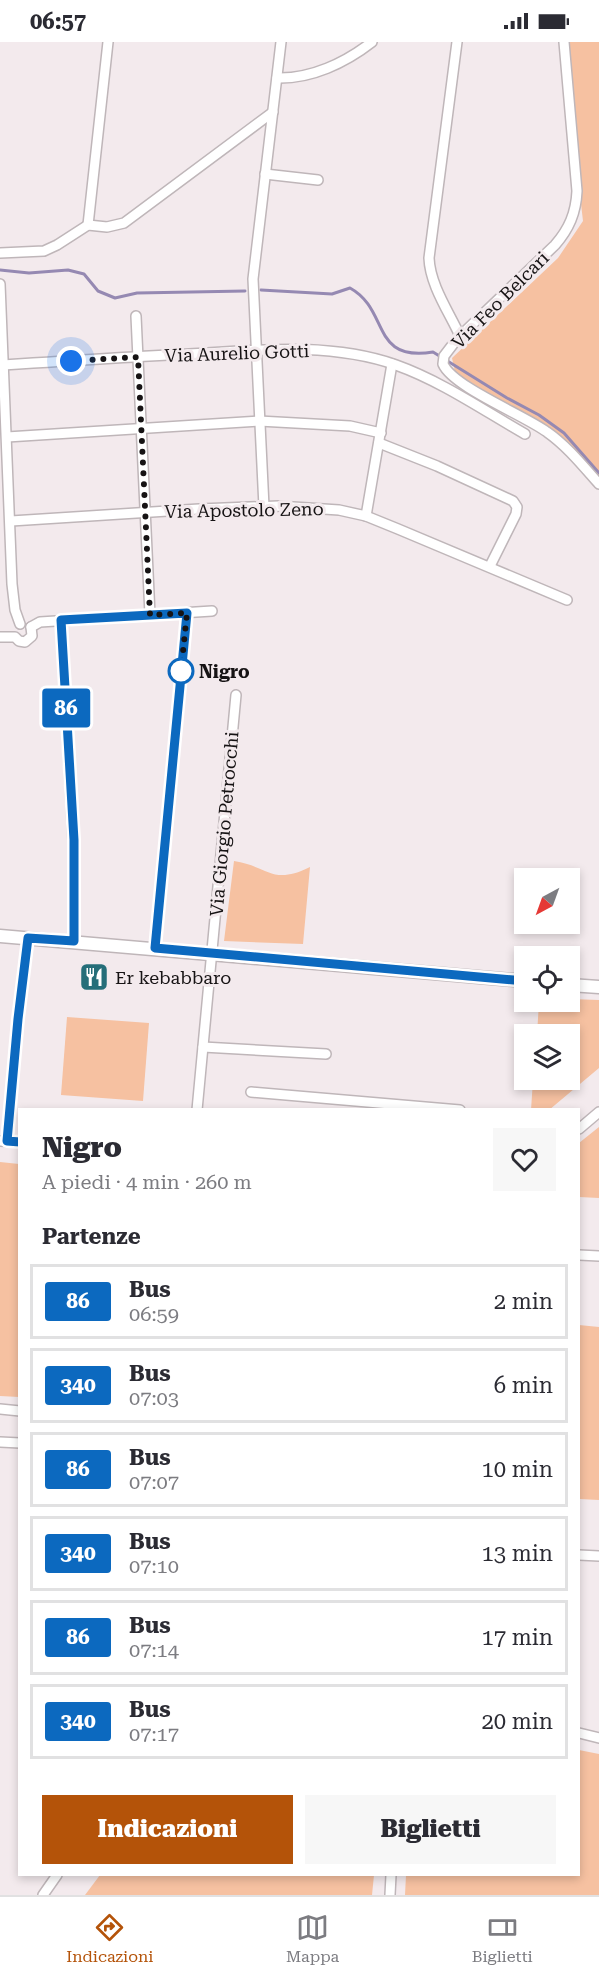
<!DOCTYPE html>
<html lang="it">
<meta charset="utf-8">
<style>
body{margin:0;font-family:"Roboto Serif",serif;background:#f7f7f7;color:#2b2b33;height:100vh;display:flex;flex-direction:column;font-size:22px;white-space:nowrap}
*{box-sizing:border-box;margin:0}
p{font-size:20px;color:#7c7c81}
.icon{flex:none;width:33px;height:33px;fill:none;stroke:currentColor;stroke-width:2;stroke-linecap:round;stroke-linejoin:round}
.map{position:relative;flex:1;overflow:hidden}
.side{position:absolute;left:18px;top:1066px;width:562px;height:768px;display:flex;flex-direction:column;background:#fff;border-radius:0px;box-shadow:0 3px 9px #0003}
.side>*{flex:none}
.badge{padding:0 12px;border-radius:4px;font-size:21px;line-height:39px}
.needle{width:39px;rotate:221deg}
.fabs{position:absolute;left:514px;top:826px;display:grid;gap:12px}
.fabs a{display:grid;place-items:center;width:66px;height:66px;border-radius:0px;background:#fff;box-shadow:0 3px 9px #0003;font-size:30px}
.you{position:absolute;width:30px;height:30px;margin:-15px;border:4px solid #fff;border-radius:50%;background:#1a73e8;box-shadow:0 0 0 9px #1a73e833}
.map>.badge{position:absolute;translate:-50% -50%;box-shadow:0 0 0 3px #fff}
h2{padding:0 24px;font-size:22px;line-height:54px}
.round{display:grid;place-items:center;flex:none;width:63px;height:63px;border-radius:0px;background:#f7f7f7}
.headline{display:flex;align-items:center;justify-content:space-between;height:102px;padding:0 24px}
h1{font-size:28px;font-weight:800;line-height:45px}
.button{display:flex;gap:12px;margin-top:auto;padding:12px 24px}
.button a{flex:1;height:69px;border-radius:0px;background:#b45309;color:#fff;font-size:24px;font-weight:800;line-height:69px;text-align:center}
.button a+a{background:#f7f7f7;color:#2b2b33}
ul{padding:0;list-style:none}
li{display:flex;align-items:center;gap:18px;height:75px;margin:0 12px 9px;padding:0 12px;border:3px solid #e1e1e2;border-radius:0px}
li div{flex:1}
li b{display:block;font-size:22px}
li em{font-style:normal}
li .badge{min-width:66px;font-weight:700;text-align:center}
.status{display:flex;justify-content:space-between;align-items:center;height:42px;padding:0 30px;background:#fff;direction:ltr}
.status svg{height:16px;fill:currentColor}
.menu{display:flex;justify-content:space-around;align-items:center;height:84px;border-top:2px solid #e1e1e2;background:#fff;font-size:16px;color:#7c7c81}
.menu a{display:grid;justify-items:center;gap:3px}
.menu .selected{color:#b45309}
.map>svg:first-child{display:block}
.green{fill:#f6c1a1}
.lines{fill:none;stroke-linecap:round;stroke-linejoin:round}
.stream{stroke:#9589b2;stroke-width:3}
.street-casing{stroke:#bfb6b9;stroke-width:12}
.secondary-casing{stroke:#bfb6b9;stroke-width:15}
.street{stroke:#fff;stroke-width:9}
.secondary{stroke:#fff;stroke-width:12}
.line-casing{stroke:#fff;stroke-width:14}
.line{stroke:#0c69bf;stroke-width:9}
.walk{stroke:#161314;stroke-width:6;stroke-dasharray:0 10.8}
.stop-dot{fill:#fff;stroke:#0c69bf;stroke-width:3}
.labels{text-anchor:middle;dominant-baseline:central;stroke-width:6;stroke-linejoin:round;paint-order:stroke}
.street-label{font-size:18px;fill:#161314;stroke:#f3eaed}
.stop-label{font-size:18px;font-weight:bold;fill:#161314;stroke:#f3eaed;text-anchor:start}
.poi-label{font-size:18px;fill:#161314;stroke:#f3eaed;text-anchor:start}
</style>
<div class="status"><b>06:57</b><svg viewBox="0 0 49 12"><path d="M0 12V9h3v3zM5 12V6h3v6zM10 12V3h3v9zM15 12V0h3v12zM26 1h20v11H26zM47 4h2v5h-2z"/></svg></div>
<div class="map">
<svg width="599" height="1853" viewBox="0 0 599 1853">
<rect width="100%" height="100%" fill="#f3eaed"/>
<g class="green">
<polygon points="562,0 599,0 599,438 559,393 485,350 455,330 452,316 558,216 583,179"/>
<path d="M234,819C268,824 272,844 310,825L303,902L224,899Z"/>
<polygon points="570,957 599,958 599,1026 549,1068 531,1068 533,1038 570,1038 570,993 537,993 539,960 570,960"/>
<polygon points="67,975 149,981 143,1059 61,1053"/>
<polygon points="599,1085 599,1156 579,1155 579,1101"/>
<polygon points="0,1120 19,1122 19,1355 0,1354"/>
<polygon points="579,1283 599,1285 599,1458 579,1457"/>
<polygon points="579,1708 599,1712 599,1853 405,1853 406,1833 579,1833"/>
<polygon points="100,1833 374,1833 372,1853 85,1853"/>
</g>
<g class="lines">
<g class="stream">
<polyline points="0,228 29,231 68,228 84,232 98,249 115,256 137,251 245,249"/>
<path d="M261,248L332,252L350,246C390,268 370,320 433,310L507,356L539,373L564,391L599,431"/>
</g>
<g class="street-casing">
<g id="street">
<path d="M457,0L429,216C430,243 449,270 460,294"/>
<path d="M564,0L577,149C576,171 569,187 555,203L457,297L444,314L443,322C453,345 524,373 547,390C567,404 583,424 599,442"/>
<path d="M277,36C311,37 345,21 372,0"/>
<polyline points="265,132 318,138"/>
<polyline points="88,183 108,0"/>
<polyline points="0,211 44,209 57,203 88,183 107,185 124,181 273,70"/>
<polyline points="0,242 12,542 15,568 20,582"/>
<polyline points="136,274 150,573"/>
<path d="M3,323C65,319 127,315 189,312C257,308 331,300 396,323C441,339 483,368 525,392"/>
<polyline points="7,395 259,379 350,384 381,391"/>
<polyline points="379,401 437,424 513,459 517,465 516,472 490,524"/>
<polyline points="264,465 253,237 281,0"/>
<polyline points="366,474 392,322"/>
<polyline points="11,479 199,467 278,464 339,468 366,474 398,487 567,558"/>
<polyline points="61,578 73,798 74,899"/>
<polyline points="31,585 40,580 212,569"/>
<polyline points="0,595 15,595 19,599 25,600 32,594 31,585"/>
<polyline points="155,906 187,571"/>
<polyline points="203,1005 326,1012"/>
<polyline points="251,1050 460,1068"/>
<polyline points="197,1068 236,653"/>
<polyline points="579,1087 599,1070"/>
<polyline points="0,1099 20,1100"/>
<polyline points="7,1099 18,977 28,896"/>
<polyline points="579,1213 599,1214"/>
<polyline points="0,1367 20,1369"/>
<polyline points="0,1400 20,1401"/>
<polyline points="579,1513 599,1514"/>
<polyline points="579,1691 599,1696"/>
<polyline points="43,1853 57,1833"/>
<polyline points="390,1853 391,1833"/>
</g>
</g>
<g class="secondary-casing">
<g id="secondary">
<polyline points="0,894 525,939"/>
<polyline points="570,943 599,945"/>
</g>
</g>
<use href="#street" class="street"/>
<use href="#secondary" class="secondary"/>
</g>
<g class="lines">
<g class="line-casing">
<polyline id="line" points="20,1100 7,1099 18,977 28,896 74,899 74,798 61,578 187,571 155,906 525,939"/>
</g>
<use href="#line" class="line"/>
<polyline class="walk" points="71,319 138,315 150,573 187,571 181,629"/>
</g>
<defs>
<g id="restaurant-square" transform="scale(1.5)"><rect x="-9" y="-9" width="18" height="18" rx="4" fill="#256e79" stroke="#f3eaed"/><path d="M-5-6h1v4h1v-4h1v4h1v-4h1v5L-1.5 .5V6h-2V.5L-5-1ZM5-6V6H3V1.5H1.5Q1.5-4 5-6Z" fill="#fff"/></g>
</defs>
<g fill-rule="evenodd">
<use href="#restaurant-square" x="94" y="935"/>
</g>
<circle class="stop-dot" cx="181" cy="629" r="12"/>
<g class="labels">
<g class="street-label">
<text transform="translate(500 258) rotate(-45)">Via Feo Belcari</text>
<text transform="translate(237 311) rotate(-2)">Via Aurelio Gotti</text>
<text transform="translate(244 468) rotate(-1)">Via Apostolo Zeno</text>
<text transform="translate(224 782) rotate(-85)">Via Giorgio Petrocchi</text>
</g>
<g class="stop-label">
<text x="199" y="629">Nigro</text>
</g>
<g class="poi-label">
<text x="115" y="935">Er kebabbaro</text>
</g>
</g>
</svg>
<div class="fabs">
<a><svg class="needle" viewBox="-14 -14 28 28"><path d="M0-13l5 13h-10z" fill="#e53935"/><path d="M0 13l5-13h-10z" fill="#7c7c81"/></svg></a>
<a><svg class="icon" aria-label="locate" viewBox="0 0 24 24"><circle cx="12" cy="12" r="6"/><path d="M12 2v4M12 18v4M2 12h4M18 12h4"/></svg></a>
<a><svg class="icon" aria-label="layers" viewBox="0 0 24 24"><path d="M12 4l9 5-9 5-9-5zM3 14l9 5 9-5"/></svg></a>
</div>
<div class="you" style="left:71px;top:319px"></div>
<b class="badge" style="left:66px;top:666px;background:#0c69bf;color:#fff">86</b>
<section class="side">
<div class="headline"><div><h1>Nigro</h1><p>A piedi · 4 min · 260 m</p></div><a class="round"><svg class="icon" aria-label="heart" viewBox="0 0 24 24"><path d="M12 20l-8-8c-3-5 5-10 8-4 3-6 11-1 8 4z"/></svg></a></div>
<h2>Partenze</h2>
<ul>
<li><span class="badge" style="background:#0c69bf;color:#fff">86</span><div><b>Bus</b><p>06:59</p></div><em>2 min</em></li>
<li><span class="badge" style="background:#0c69bf;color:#fff">340</span><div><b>Bus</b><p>07:03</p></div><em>6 min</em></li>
<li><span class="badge" style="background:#0c69bf;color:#fff">86</span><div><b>Bus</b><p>07:07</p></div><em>10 min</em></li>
<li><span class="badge" style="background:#0c69bf;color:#fff">340</span><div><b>Bus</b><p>07:10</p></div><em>13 min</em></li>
<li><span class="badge" style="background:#0c69bf;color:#fff">86</span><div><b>Bus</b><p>07:14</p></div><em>17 min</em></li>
<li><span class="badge" style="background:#0c69bf;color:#fff">340</span><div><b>Bus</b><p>07:17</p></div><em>20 min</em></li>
</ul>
<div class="button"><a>Indicazioni</a><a>Biglietti</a></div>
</section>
</div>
<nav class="menu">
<a class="selected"><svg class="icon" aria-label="directions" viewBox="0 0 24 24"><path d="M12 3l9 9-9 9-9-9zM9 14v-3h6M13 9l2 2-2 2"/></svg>Indicazioni</a>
<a><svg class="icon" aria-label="map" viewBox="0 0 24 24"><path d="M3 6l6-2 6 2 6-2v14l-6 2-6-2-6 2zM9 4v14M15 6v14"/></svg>Mappa</a>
<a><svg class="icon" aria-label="tickets" viewBox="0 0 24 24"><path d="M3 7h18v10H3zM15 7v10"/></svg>Biglietti</a>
</nav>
